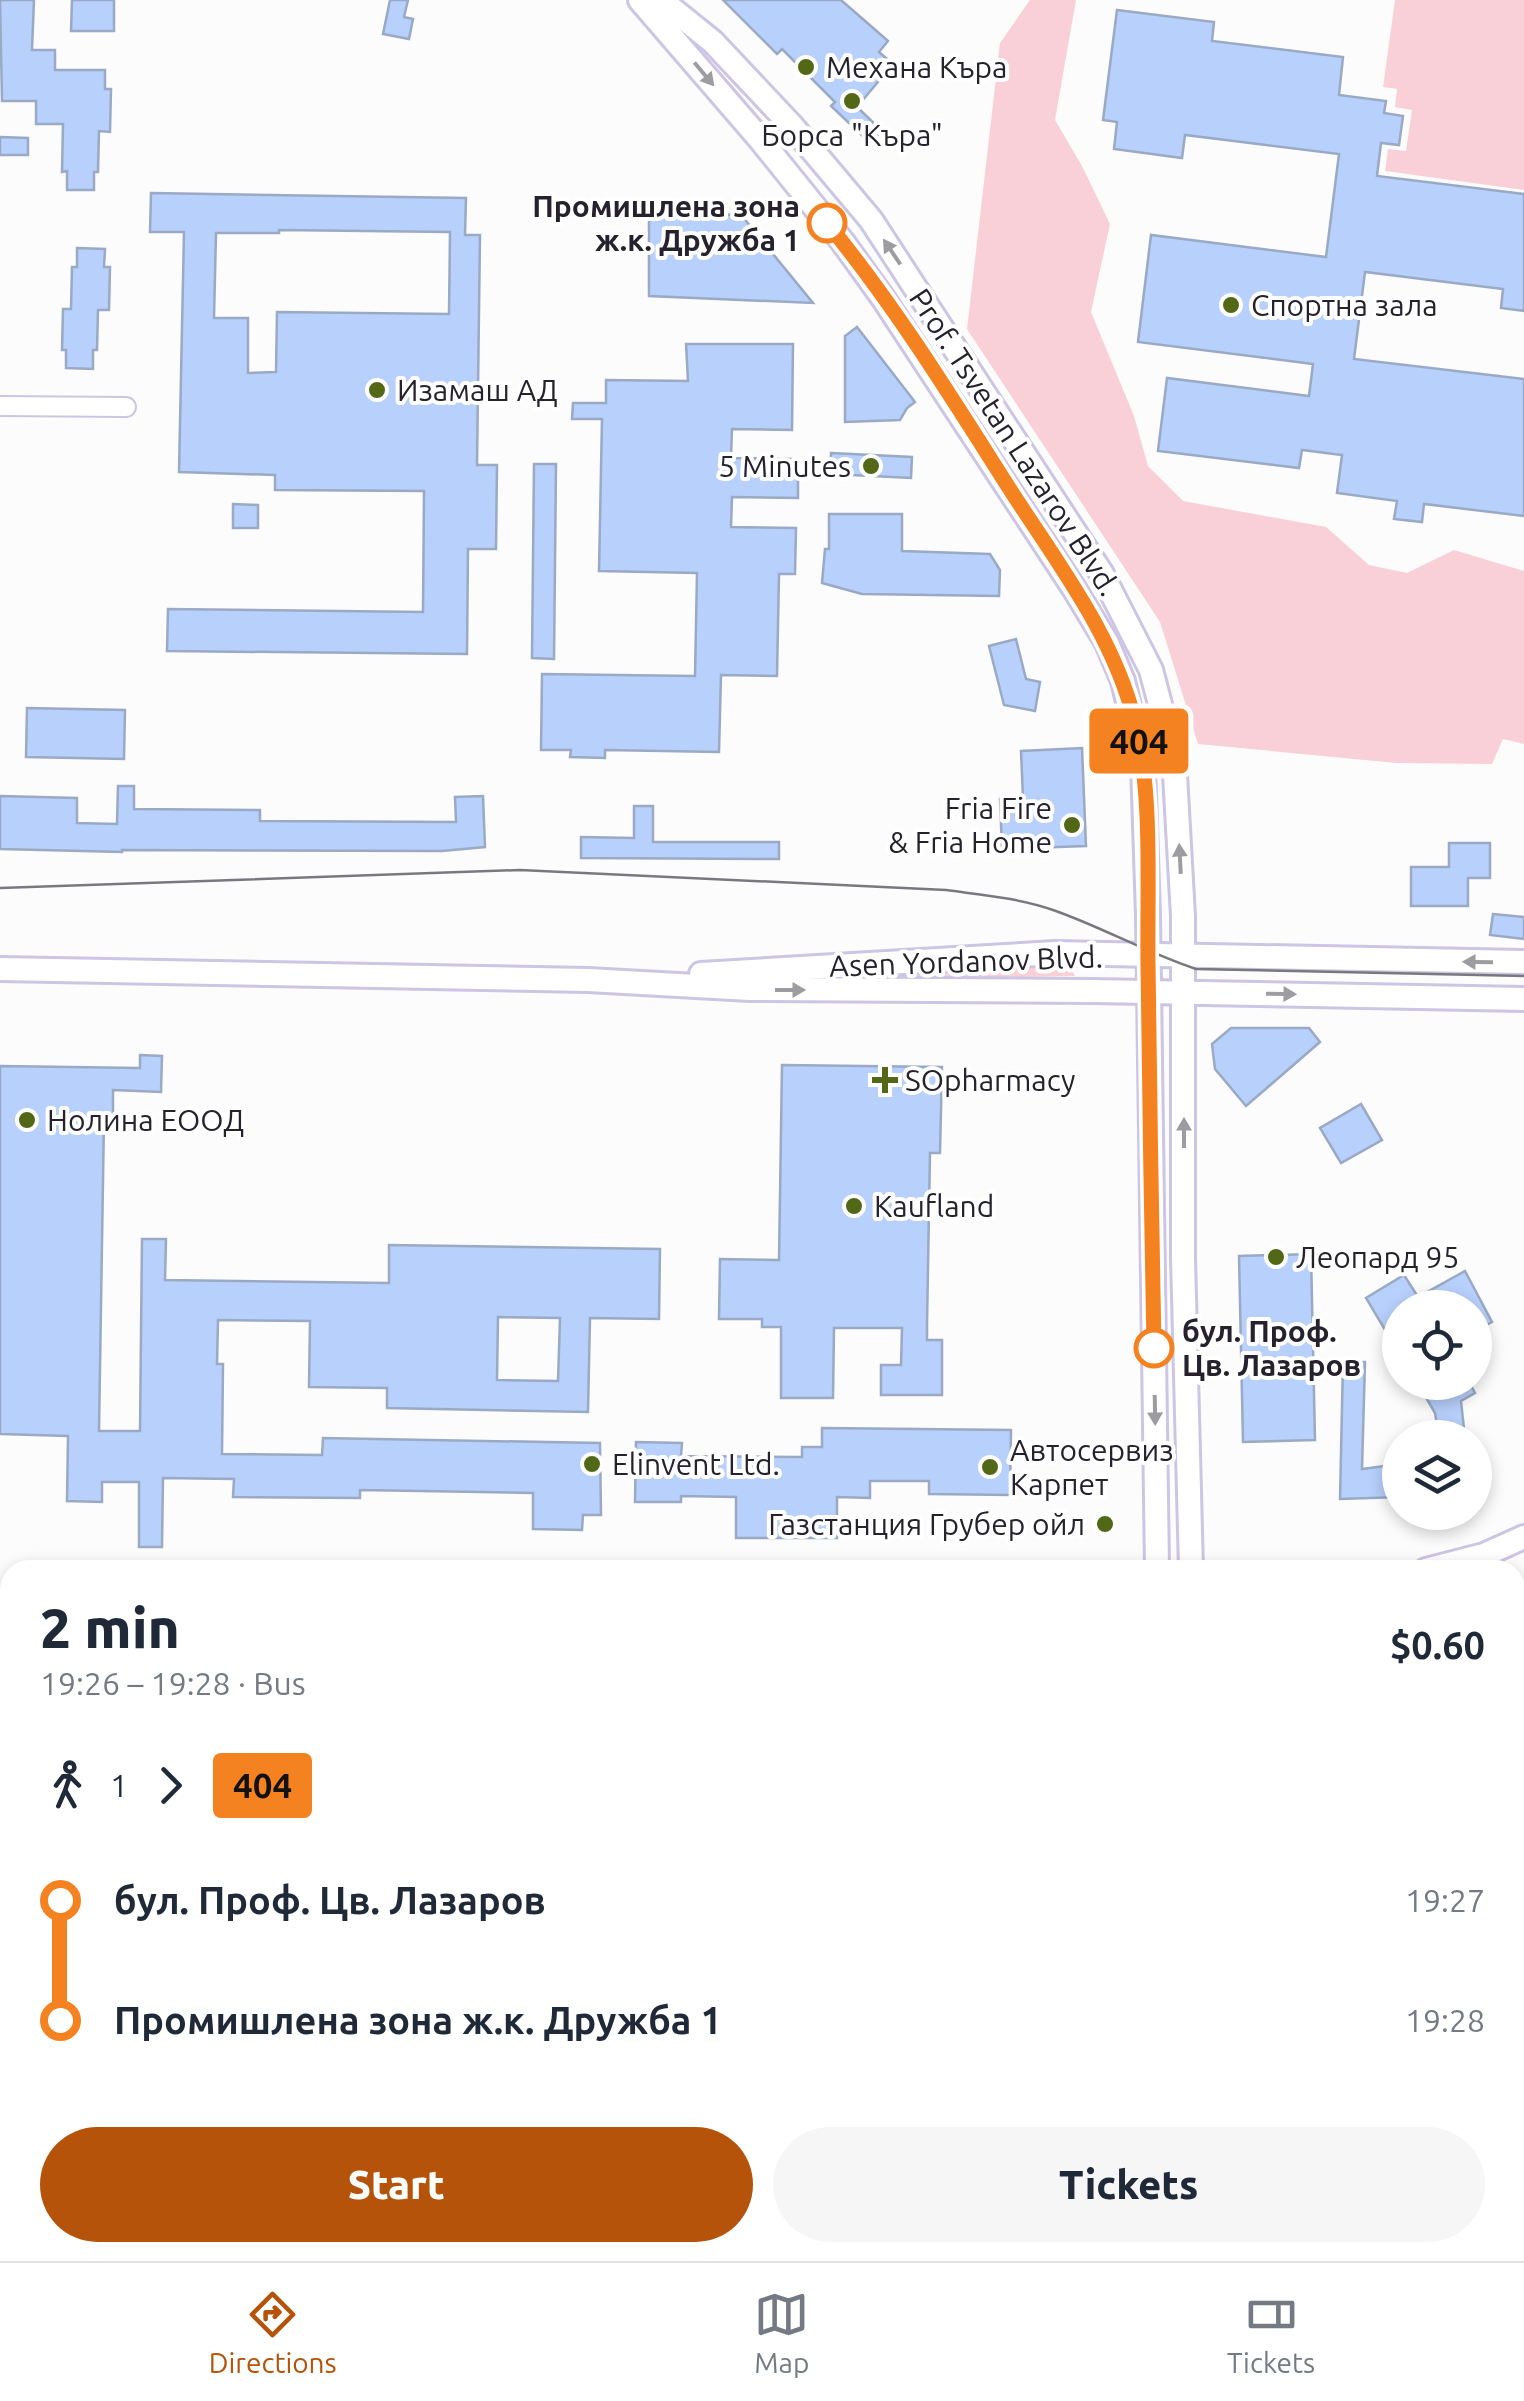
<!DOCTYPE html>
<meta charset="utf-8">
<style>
body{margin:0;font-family:Ubuntu,sans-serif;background:#f6f6f7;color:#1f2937;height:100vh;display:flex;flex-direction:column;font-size:38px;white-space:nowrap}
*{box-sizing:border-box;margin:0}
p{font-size:32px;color:#747a83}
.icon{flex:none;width:55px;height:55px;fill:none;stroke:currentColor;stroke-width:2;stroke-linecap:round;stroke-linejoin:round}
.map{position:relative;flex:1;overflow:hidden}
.sheet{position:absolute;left:0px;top:1560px;width:1525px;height:702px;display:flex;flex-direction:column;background:#fff;border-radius:30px 30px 0 0;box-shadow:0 5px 15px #0003}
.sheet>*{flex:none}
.badge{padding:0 20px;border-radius:8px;font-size:35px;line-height:65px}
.buttons{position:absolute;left:1382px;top:1290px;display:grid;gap:20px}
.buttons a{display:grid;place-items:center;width:110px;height:110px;border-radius:50%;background:#fff;box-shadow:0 5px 15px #0003;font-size:50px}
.map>.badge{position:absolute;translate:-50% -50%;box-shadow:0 0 0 5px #fff}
.legs{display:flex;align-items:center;gap:15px;height:110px;padding:0 40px;font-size:32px}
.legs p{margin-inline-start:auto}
.overview{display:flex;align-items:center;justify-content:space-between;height:170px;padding:0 40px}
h1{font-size:55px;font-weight:800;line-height:75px}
.primary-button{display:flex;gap:20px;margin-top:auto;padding:20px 40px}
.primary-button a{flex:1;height:115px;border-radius:60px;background:#b45309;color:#fff;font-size:40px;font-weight:800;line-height:115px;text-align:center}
.primary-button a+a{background:#f6f6f7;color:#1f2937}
ul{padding:0 40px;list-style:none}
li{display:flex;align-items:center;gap:35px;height:120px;font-size:38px}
li i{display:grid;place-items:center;width:15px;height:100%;margin:0 12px;background:currentColor}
li i::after{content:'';width:25px;height:25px;margin:-12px;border:8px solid;border-radius:50%;background:#fff}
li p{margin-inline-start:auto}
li:first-child i{background:linear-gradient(#0000 50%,currentColor 0)}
li:last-child i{background:linear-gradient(currentColor 50%,#0000 0)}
.dock{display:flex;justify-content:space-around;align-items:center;height:140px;border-top:2px solid #e0e1e3;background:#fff;font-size:28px;color:#747a83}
.dock a{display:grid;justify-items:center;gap:5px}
.dock .active{color:#b45309}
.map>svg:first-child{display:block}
.green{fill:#f9d0d8}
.building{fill:#b8d0fc;stroke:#9aa9c4;stroke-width:2.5;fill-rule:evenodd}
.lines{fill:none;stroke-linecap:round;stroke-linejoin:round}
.street-casing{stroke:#cdc5e4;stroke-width:22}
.secondary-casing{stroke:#cdc5e4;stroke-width:28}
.street{stroke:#fff;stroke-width:18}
.secondary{stroke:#fff;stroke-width:22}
.tram{stroke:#7a787f;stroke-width:2.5}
.rail-casing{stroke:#7a787f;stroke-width:10}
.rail{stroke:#fff;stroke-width:6;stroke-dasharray:19;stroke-linecap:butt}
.oneway{fill:#9d9ca0}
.line-1-casing{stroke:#fff;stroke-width:22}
.line-1{stroke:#f58220;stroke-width:15}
.poi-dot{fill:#526817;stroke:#fff;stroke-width:4}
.stop-1-dot{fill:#fff;stroke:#f58220;stroke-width:5}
.labels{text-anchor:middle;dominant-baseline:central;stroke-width:8;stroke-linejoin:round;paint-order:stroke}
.poi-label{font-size:30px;fill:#25222d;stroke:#fff;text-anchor:start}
.stop-label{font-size:30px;font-weight:bold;fill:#25222d;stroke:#fff;text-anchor:end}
.street-label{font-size:30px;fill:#25222d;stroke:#fff}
</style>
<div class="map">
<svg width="1524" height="2261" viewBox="0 0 1524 2261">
<rect width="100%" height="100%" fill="#fcfcfc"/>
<g class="green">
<polygon points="1030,0 1076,0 1055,120 1082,166 1110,224 1091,312 1134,416 1148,466 1183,501 1326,527 1369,565 1407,573 1454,550 1524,571 1524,744 1503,739 1492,764 1396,763 1198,744 1160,622 967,329 1000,43"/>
<polygon points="1395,0 1524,0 1524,190 1385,171 1388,149 1406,151 1412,110 1395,107 1397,89 1383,87"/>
<polygon points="1068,964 1075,976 781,981 810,975"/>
<rect x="1515" y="1712" width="9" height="116"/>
<rect x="1515" y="1942" width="9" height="117"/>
<polygon points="1515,2095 1524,2095 1524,2261 1397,2261 1397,2253 1515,2252"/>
</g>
<g class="building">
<polygon points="0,0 34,0 32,50 55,50 55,70 105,70 105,89 111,89 110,132 99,131 98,172 94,172 94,190 67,190 67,171 62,172 63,124 36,124 36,101 2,101"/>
<polygon points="72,0 114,0 114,31 71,31"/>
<polygon points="390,0 408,0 404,17 413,19 409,39 383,34"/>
<polygon points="723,0 841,0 888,41 879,52 893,64 857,107 882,131 870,143 831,106 835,102 782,49 777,54"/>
<polygon points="1117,10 1214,22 1212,41 1343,57 1339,95 1386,101 1384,113 1403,116 1399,145 1381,143 1377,176 1524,194 1524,311 1501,308 1503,289 1365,272 1354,359 1524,379 1524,516 1424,504 1422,522 1394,519 1397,501 1337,493 1342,455 1302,450 1299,468 1158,451 1167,378 1309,396 1313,364 1138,342 1151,235 1326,257 1339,154 1185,135 1182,158 1114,149 1117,122 1103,120"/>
<polygon points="0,137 28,138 28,155 0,155"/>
<path d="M151,193L466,198L465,235H480L477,465H497L496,549H468L467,654L167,651L168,609L423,612L424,491L275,490V475L179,472L184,232H150ZM279,230L450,232L449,314L277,312L276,372L248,373V318H214L216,233H279Z"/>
<polygon points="649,207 742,216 813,303 649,296"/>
<polygon points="77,248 105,249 104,267 110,267 109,310 98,310 97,350 93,350 93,369 66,368 66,350 62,350 63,309 71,309 72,267 77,267"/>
<polygon points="857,327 915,402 907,408 900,420 845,422 845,336"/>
<polygon points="686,344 793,344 792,430 732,429 731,458 798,459 798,498 732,497 731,527 796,528 795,574 779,574 777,676 721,675 719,752 605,750 605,758 570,757 571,750 541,750 542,674 695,676 697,573 599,571 602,419 572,419 573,403 606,403 606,380 688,381"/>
<polygon points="831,453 912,457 911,478 831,474"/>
<polygon points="534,464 556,464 554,659 532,658"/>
<polygon points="233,504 258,505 258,528 233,528"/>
<polygon points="829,514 902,514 902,551 990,554 1000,570 999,596 862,594 822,583 825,549 829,549"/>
<polygon points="1016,639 1026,679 1040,682 1035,711 1004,705 989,646"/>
<polygon points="27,708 125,710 124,759 26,757"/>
<polygon points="1082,748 1086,846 1002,849 1000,799 1023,798 1021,751"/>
<polygon points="118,786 134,786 134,809 260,810 260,821 456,822 455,797 483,796 485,847 442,851 122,850 122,852 0,849 0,796 77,798 77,823 117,824"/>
<polygon points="634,806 653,806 653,842 779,842 779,859 581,858 581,837 634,838"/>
<polygon points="1449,843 1490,843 1490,878 1468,878 1468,906 1411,906 1411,867 1449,867"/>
<polygon points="1493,914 1524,917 1524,939 1490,935"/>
<polygon points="1231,1028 1309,1028 1320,1042 1246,1106 1215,1069 1212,1044"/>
<path d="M140,1055L162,1056L161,1092L113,1090V1118H104L99,1431H140L142,1239H166L165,1280L389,1283V1245L660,1249L659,1319L590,1318L588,1412L387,1408V1388L309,1387L310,1321L218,1320L217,1364H223L222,1454L322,1455L323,1438L600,1443L601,1515H583L582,1530L533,1529V1493L360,1490V1498L233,1497L234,1479L163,1478L162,1547H139V1482H102V1502L67,1501L68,1436L0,1434V1066L140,1068ZM498,1317L560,1318L558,1381L497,1380Z"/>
<polygon points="782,1065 942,1067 940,1153 930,1153 927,1325 927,1340 942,1340 942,1395 881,1395 881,1365 901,1365 902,1328 834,1328 833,1398 781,1398 781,1327 762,1327 762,1319 719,1319 720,1259 779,1260"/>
<polygon points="1361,1104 1382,1140 1341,1163 1320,1128"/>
<polygon points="1311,1254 1315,1440 1243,1442 1239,1256"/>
<polygon points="1465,1271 1492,1322 1475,1331 1475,1308 1400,1308 1400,1355 1366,1298 1404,1275 1418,1297"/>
<polygon points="1343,1362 1365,1362 1362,1469 1400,1464 1400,1497 1340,1499"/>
<polygon points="1417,1382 1469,1382 1475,1393 1461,1401 1465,1438 1439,1438 1435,1413"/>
<polygon points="822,1428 1011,1430 1010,1495 929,1494 929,1481 870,1481 870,1498 837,1497 837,1538 736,1538 736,1497 681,1496 681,1502 635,1502 636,1442 682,1443 681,1456 802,1457 802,1447 822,1447"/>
</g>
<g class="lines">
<g class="street-casing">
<g id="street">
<polyline points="0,406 126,407"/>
<polyline points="1181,2252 1181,2261"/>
</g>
</g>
<g class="secondary-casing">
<g id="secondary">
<polyline points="640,0 759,138 842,241 883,298 1075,590 1107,643 1123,681 1143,764 1148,915 1157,1570"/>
<polyline points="661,0 713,42 792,126 871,220 1102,574 1151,670 1174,757 1183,916 1183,1258 1191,1570"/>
<polyline points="0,969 588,980 750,989 1091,991 1524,999"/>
<polyline points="701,974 1055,953 1524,962"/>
<polyline points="1426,1570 1484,1555 1524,1537"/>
</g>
</g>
<use href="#street" class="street"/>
<use href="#secondary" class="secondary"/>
<path class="tram" d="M0,888L520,870L946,890C982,895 1019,898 1053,910C1102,927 1147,953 1196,969L1524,976"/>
<g class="rail-casing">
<g id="rail">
<polyline points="0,1610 10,1610"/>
<polyline points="0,1640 10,1640"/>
<polyline points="0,1656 10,1656"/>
</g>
</g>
<use href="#rail" class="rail"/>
</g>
<defs><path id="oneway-solid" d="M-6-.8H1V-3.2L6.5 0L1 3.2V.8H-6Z" transform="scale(2.5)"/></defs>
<g class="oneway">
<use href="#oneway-solid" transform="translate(704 74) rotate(50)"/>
<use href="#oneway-solid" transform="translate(892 252) rotate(-124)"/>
<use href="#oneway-solid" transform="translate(1180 859) rotate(-93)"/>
<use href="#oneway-solid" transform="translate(1478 962) rotate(-179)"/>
<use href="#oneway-solid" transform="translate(790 990)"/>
<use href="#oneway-solid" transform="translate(1281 994) rotate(1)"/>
<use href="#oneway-solid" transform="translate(1184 1133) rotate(-90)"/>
<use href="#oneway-solid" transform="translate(1155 1410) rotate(89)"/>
</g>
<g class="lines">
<g class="line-1-casing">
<path id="line-1" d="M827,223C896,307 953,400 1011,491C1058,564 1114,636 1135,722C1153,795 1147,888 1148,963C1149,1091 1152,1220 1154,1348"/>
</g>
<use href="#line-1" class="line-1"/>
</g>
<g class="poi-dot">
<circle cx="806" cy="67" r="10"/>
<circle cx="852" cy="101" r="10"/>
<circle cx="1231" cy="305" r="10"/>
<circle cx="377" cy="390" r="10"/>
<circle cx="871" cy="466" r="10"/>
<circle cx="1072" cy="825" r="10"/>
<path d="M880 1065h10v10h10v10h-10v10h-10v-10h-10v-10h10z"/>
<circle cx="27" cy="1120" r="10"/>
<circle cx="854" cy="1206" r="10"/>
<circle cx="1276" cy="1257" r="10"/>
<circle cx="592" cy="1464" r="10"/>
<circle cx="990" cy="1467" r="10"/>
<circle cx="1105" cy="1524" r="10"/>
</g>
<g class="stop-1-dot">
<circle cx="827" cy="223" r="18"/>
<circle cx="1154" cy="1348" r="18"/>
</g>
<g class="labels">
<g class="poi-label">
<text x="826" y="67">Механа Къра</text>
<text x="852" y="135" text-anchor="middle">Борса "Къра"</text>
<text x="1251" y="305">Спортна зала</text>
<text x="397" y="390">Изамаш АД</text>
<text x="851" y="466" text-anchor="end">5 Minutes</text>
<text x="1052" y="808" text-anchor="end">Fria Fire<tspan x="1052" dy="34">&amp; Fria Home</tspan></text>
<text x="905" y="1080">SOpharmacy</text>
<text x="47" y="1120">Нолина ЕООД</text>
<text x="874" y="1206">Kaufland</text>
<text x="1296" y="1257">Леопард 95</text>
<text x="1010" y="1450">Автосервиз<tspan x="1010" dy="34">Карпет</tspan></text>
<text x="612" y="1464">Elinvent Ltd.</text>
<text x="1085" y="1524" text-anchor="end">Газстанция Грубер ойл</text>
</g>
<g class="stop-label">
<text x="800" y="206">Промишлена зона<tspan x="800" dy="34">ж.к. Дружба 1</tspan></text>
<text x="1182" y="1331" text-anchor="start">бул. Проф.<tspan x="1182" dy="34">Цв. Лазаров</tspan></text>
</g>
<g class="street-label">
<text transform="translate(1015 442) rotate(57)">Prof. Tsvetan Lazarov Blvd.</text>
<text transform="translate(966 961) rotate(-2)">Asen Yordanov Blvd.</text>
</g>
</g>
</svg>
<div class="buttons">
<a><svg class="icon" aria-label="locate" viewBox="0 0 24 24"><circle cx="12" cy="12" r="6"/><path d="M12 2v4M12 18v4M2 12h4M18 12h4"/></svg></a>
<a><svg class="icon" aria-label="layers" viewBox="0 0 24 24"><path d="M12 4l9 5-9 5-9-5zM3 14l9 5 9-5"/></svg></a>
</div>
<b class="badge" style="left:1139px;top:741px;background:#f58220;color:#111">404</b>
<section class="sheet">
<div class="overview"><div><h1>2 min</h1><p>19:26 – 19:28 · Bus</p></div><b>$0.60</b></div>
<div class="legs"><svg class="icon" aria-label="walk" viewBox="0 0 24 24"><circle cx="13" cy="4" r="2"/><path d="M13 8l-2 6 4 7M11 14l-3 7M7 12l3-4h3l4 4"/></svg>1<svg class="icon" aria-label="forward" viewBox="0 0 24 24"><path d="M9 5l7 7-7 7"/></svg><b class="badge" style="background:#f58220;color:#111">404</b></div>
<ul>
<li><i style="color:#f58220"></i><b>бул. Проф. Цв. Лазаров</b><p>19:27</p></li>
<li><i style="color:#f58220"></i><b>Промишлена зона ж.к. Дружба 1</b><p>19:28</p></li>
</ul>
<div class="primary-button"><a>Start</a><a>Tickets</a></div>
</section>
</div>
<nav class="dock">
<a class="active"><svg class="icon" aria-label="directions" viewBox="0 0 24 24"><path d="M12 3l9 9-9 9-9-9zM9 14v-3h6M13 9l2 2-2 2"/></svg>Directions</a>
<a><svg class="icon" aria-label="map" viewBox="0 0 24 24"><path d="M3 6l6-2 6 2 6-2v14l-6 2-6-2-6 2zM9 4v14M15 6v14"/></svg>Map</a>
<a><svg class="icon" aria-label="tickets" viewBox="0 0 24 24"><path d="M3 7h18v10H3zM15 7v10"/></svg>Tickets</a>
</nav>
